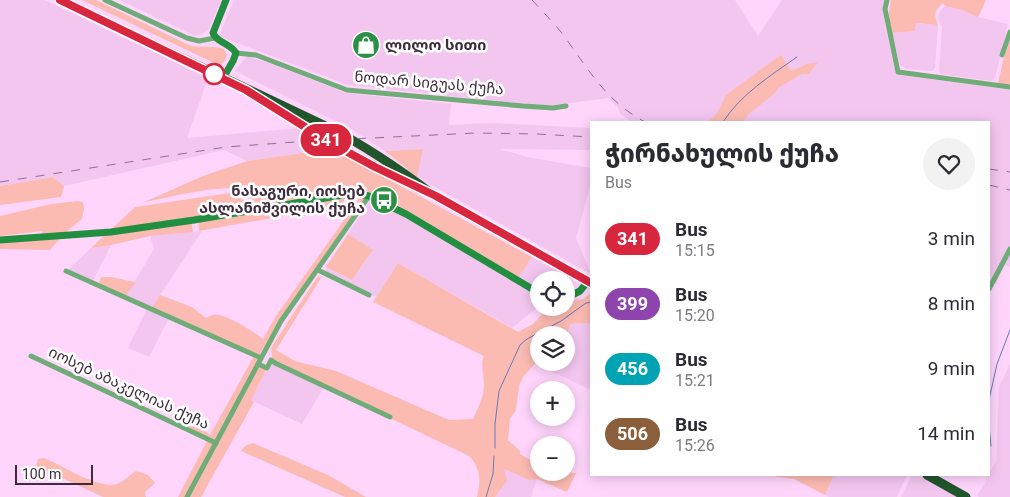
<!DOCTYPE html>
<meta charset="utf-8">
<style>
body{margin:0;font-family:Roboto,"Noto Sans Georgian",sans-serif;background:#f2f2f3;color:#2b2b33;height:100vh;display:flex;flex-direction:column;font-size:19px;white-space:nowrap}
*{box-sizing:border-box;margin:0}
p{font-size:16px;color:#7c7c81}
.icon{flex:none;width:28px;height:28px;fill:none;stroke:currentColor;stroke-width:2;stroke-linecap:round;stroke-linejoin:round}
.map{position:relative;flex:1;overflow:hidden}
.panel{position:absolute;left:590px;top:121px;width:400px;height:355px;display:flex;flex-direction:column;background:#fff;border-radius:0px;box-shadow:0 2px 12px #0003}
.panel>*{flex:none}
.badge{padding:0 10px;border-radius:16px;font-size:18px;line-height:32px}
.fabs{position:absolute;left:530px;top:271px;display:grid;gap:10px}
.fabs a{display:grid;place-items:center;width:45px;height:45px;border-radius:50%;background:#fff;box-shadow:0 2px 12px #0003;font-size:25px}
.scale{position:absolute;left:15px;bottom:12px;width:78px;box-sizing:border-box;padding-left:5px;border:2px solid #3f2b3e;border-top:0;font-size:14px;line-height:18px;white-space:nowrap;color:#3f2b3e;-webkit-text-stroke:4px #fff;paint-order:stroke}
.map>.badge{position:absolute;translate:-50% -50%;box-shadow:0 0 0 2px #fff}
.round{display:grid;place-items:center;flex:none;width:52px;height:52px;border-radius:26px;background:#f2f2f3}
.summary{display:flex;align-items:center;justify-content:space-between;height:85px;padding:0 15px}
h1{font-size:24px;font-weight:800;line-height:38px}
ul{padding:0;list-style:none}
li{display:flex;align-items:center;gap:15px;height:65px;padding:0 15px}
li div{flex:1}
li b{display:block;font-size:19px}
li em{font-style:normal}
li .badge{min-width:55px;font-weight:700;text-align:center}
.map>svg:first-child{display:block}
.built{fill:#f3c6f0}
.green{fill:#fcbbb2}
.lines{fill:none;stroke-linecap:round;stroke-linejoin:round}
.stream{stroke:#6a79b9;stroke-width:1}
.street{stroke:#6fac78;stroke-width:5}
.secondary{stroke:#218e40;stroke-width:7}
.highway{stroke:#21552c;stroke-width:9}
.rail{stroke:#8e718c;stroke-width:1;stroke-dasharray:9 9;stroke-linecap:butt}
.line-casing{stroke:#fff;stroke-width:11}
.line{stroke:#d7263d;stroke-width:8}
.stop-dot{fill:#fff;stroke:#d7263d;stroke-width:2.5}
.labels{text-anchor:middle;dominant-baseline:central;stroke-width:5;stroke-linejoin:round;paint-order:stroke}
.poi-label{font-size:15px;font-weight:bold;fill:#3f2b3e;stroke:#fff;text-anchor:start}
.street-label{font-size:15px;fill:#3f2b3e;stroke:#fff}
</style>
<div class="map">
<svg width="1010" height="497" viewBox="0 0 1010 497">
<rect width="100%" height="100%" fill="#ffd5fc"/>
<g class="built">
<polygon points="0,0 45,0 208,78 187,138 300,128 336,151 310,152 247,161 224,150 64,186 53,177 0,186"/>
<polygon points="120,0 221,0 208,31 195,36"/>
<polygon points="234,0 735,0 758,36 782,0 886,0 883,14 894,68 901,75 1010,90 1010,267 1005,265 996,284 989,282 989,122 632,122 620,114 618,108 609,98 546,106 348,85 219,36"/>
<polygon points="945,6 962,10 978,17 1008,24 995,78 992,81 940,74 939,71 942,27 938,17 940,11"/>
<polygon points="915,23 938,25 935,68 932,71 907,69 900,65 892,33 915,31"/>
<polygon points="247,56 272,64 346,93 451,104 449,125 492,123 591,128 591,150 500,149 527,157 591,168 591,183 576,238 591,274 417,177 422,149 385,151 350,128 235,71"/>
<polygon points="371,199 416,222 539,297 539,306 512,328 398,263 376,297 326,272 326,267 352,280 373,251 348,234"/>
<polygon points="202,231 151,309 169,318 149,357 128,348 147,308 125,298 154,249 150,236"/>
<polygon points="111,245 92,283 67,271 91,248"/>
<polygon points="532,257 566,276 569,283 567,292 566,280 539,280 539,290 519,277"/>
<polygon points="588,323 591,325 591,390 535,364 539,359 539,362 566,362 566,335 562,335 568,332 569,324"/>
<polygon points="271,360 324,387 302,424 251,400"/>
<polygon points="1010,364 1010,497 979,497 977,495 987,481 985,479 996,462 999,387"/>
<polygon points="504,469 529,480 537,479 531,497 495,497 501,490"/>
<polygon points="834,475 907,475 897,497 829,497 825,495"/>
<polygon points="912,475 919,475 958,497 901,497"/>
</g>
<g class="green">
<path d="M82,0H96L191,46C202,48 213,45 224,49L227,56L224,62L218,65Z"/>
<path d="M891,0H986L978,17L962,10L945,6L943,3C934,12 934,12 938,25L916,23L915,31L892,33L888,18Z"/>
<polygon points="1010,41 1010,85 998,83 1004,57"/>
<polygon points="781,55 791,71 807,64 818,62 809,74 802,74 778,88 775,93 749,114 743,122 708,122 717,113 726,95"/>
<polygon points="423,149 417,177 385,151"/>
<path d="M336,151L532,257L519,277L394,203L372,193L352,191L259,207C254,199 244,191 234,189C220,185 159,199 142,203L203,176L247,161L310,152Z"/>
<polygon points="53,177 64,186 61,197 0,205 0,186"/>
<polygon points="230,193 248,203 250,207 149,230 192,223 193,232 150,236 111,245 91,248 135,207"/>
<path d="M361,196L365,199L279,320L259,356L261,358L258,364L267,368L251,400L254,402L201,497H178L208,439L181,426C194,426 200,427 210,435L254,356L151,309L160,295L192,307L206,318C209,317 211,315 214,315C225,313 254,332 263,339L276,316Z"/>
<polygon points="344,197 344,205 199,231 198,221"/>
<polygon points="78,201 83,202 84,209 82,219 67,231 50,250 0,249 0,242 44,240 42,231 0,236 0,216 51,204"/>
<polygon points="348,234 373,250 352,280 326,267"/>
<path d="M398,263L518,332L533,324L548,308H566V301L583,299L591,293V325L588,323L570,324L568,332L562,335H539V359L523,377L519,386L516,410L510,419L508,440L520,451V454L539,465V472C552,473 563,474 576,473L567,492L537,479L529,480L504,469L507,481L495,497H477C481,480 481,469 469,456L275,363L271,360L272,357L271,348L318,276L321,278L276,350L295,361L336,371L449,420L473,419C478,408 484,397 484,384C484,374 480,365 484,356L373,302Z"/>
<polygon points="101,277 111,277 135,282 125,298 98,286"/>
<polygon points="253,443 328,475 366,497 345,497 241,451 245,446"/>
<path d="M44,458C62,465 97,489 117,484C123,482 131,474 136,471L148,475L155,483L145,492L146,497H103L36,466L38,459Z"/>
<polygon points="765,475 834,475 825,495 794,479"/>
</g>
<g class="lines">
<g class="stream">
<path d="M723,122C741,94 770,76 797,57"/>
<polyline points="989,400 997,364 1010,330"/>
<polyline points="989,426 991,446"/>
<polyline points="495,448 495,424 499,391 520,345 527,339 561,321 586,303 591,302"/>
<polyline points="486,497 493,474 494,456"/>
</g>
<g class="street">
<polyline points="105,0 187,38 199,41 215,38"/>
<polyline points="887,0 885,9 898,72 1010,87"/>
<polyline points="236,53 256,55 347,90 523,106 553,108 566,106"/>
<polyline points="1002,55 1010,32"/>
<polyline points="318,270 369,295"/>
<polyline points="66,271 261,358"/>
<polyline points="989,289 1010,249"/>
<polyline points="31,356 216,443"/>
<polyline points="258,364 267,368 271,360 275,363 390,417"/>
<polyline points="187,497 281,321 369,196"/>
</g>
<g class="secondary">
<path d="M223,78L233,61L236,53C230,43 217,43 213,33L226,0"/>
<polyline points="0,240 111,232 194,220 355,193 369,196 406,214 539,293"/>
<polyline points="566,298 580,291 588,281"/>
</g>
<g class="highway">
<path d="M60,0L332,129C369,148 402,171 435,196"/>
<polyline points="272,106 329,142 419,189"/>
<polyline points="431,194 591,283"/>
<polyline points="927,475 966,497"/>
</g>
<g class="rail">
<path d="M532,0C542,11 552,21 561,32C588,68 604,100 645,122"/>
<polyline points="989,169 1010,172"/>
<polyline points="0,182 226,147 309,141 476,133 537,134 591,137"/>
<polyline points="989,185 1010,190"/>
</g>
</g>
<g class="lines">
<g class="line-casing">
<polyline id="line" points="60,0 246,90 329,142 375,167 436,196 591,283"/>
</g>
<use href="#line" class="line"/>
</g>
<defs>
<g id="shop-disc" transform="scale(1.4375)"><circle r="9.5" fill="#2b9045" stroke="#fff"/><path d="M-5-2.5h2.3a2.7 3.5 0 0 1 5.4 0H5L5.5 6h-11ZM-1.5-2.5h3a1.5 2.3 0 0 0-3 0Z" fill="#fff"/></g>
<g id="bus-disc" transform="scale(1.4375)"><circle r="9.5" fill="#2b9045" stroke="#fff"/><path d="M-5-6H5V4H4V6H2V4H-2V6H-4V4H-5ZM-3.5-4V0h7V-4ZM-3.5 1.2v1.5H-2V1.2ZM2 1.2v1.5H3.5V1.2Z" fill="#fff"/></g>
</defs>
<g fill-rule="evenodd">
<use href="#shop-disc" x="366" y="45"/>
<use href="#bus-disc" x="384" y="200"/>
</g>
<circle class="stop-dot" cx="214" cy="74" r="10"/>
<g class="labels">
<g class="poi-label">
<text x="385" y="45">ლილო სითი</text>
<text x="365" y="191" text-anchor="end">ნასაგური, იოსებ<tspan x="365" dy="17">ასლანიშვილის ქუჩა</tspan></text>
</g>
<g class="street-label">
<text transform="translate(429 83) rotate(5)">ნოდარ სიგუას ქუჩა</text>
<text transform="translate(129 388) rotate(25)">იოსებ აბაკელიას ქუჩა</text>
</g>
</g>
</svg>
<div class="fabs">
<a><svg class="icon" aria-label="locate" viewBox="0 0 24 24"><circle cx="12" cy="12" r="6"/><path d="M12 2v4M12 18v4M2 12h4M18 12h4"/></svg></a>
<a><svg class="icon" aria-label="layers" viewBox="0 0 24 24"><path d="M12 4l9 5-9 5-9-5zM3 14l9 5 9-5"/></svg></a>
<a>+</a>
<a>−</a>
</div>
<div class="scale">100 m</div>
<b class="badge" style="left:326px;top:140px;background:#d7263d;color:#fff">341</b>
<section class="panel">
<div class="summary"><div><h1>ჭირნახულის ქუჩა</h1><p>Bus</p></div><a class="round"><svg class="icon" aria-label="heart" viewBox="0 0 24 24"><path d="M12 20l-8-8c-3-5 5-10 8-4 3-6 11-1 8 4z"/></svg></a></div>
<ul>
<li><span class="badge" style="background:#d7263d;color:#fff">341</span><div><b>Bus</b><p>15:15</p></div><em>3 min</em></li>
<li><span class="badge" style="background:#8e44ad;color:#fff">399</span><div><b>Bus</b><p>15:20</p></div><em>8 min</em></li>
<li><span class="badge" style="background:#00a3b4;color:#fff">456</span><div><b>Bus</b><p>15:21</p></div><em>9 min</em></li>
<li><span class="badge" style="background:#8b5e3c;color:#fff">506</span><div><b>Bus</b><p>15:26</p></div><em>14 min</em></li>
</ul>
</section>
</div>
